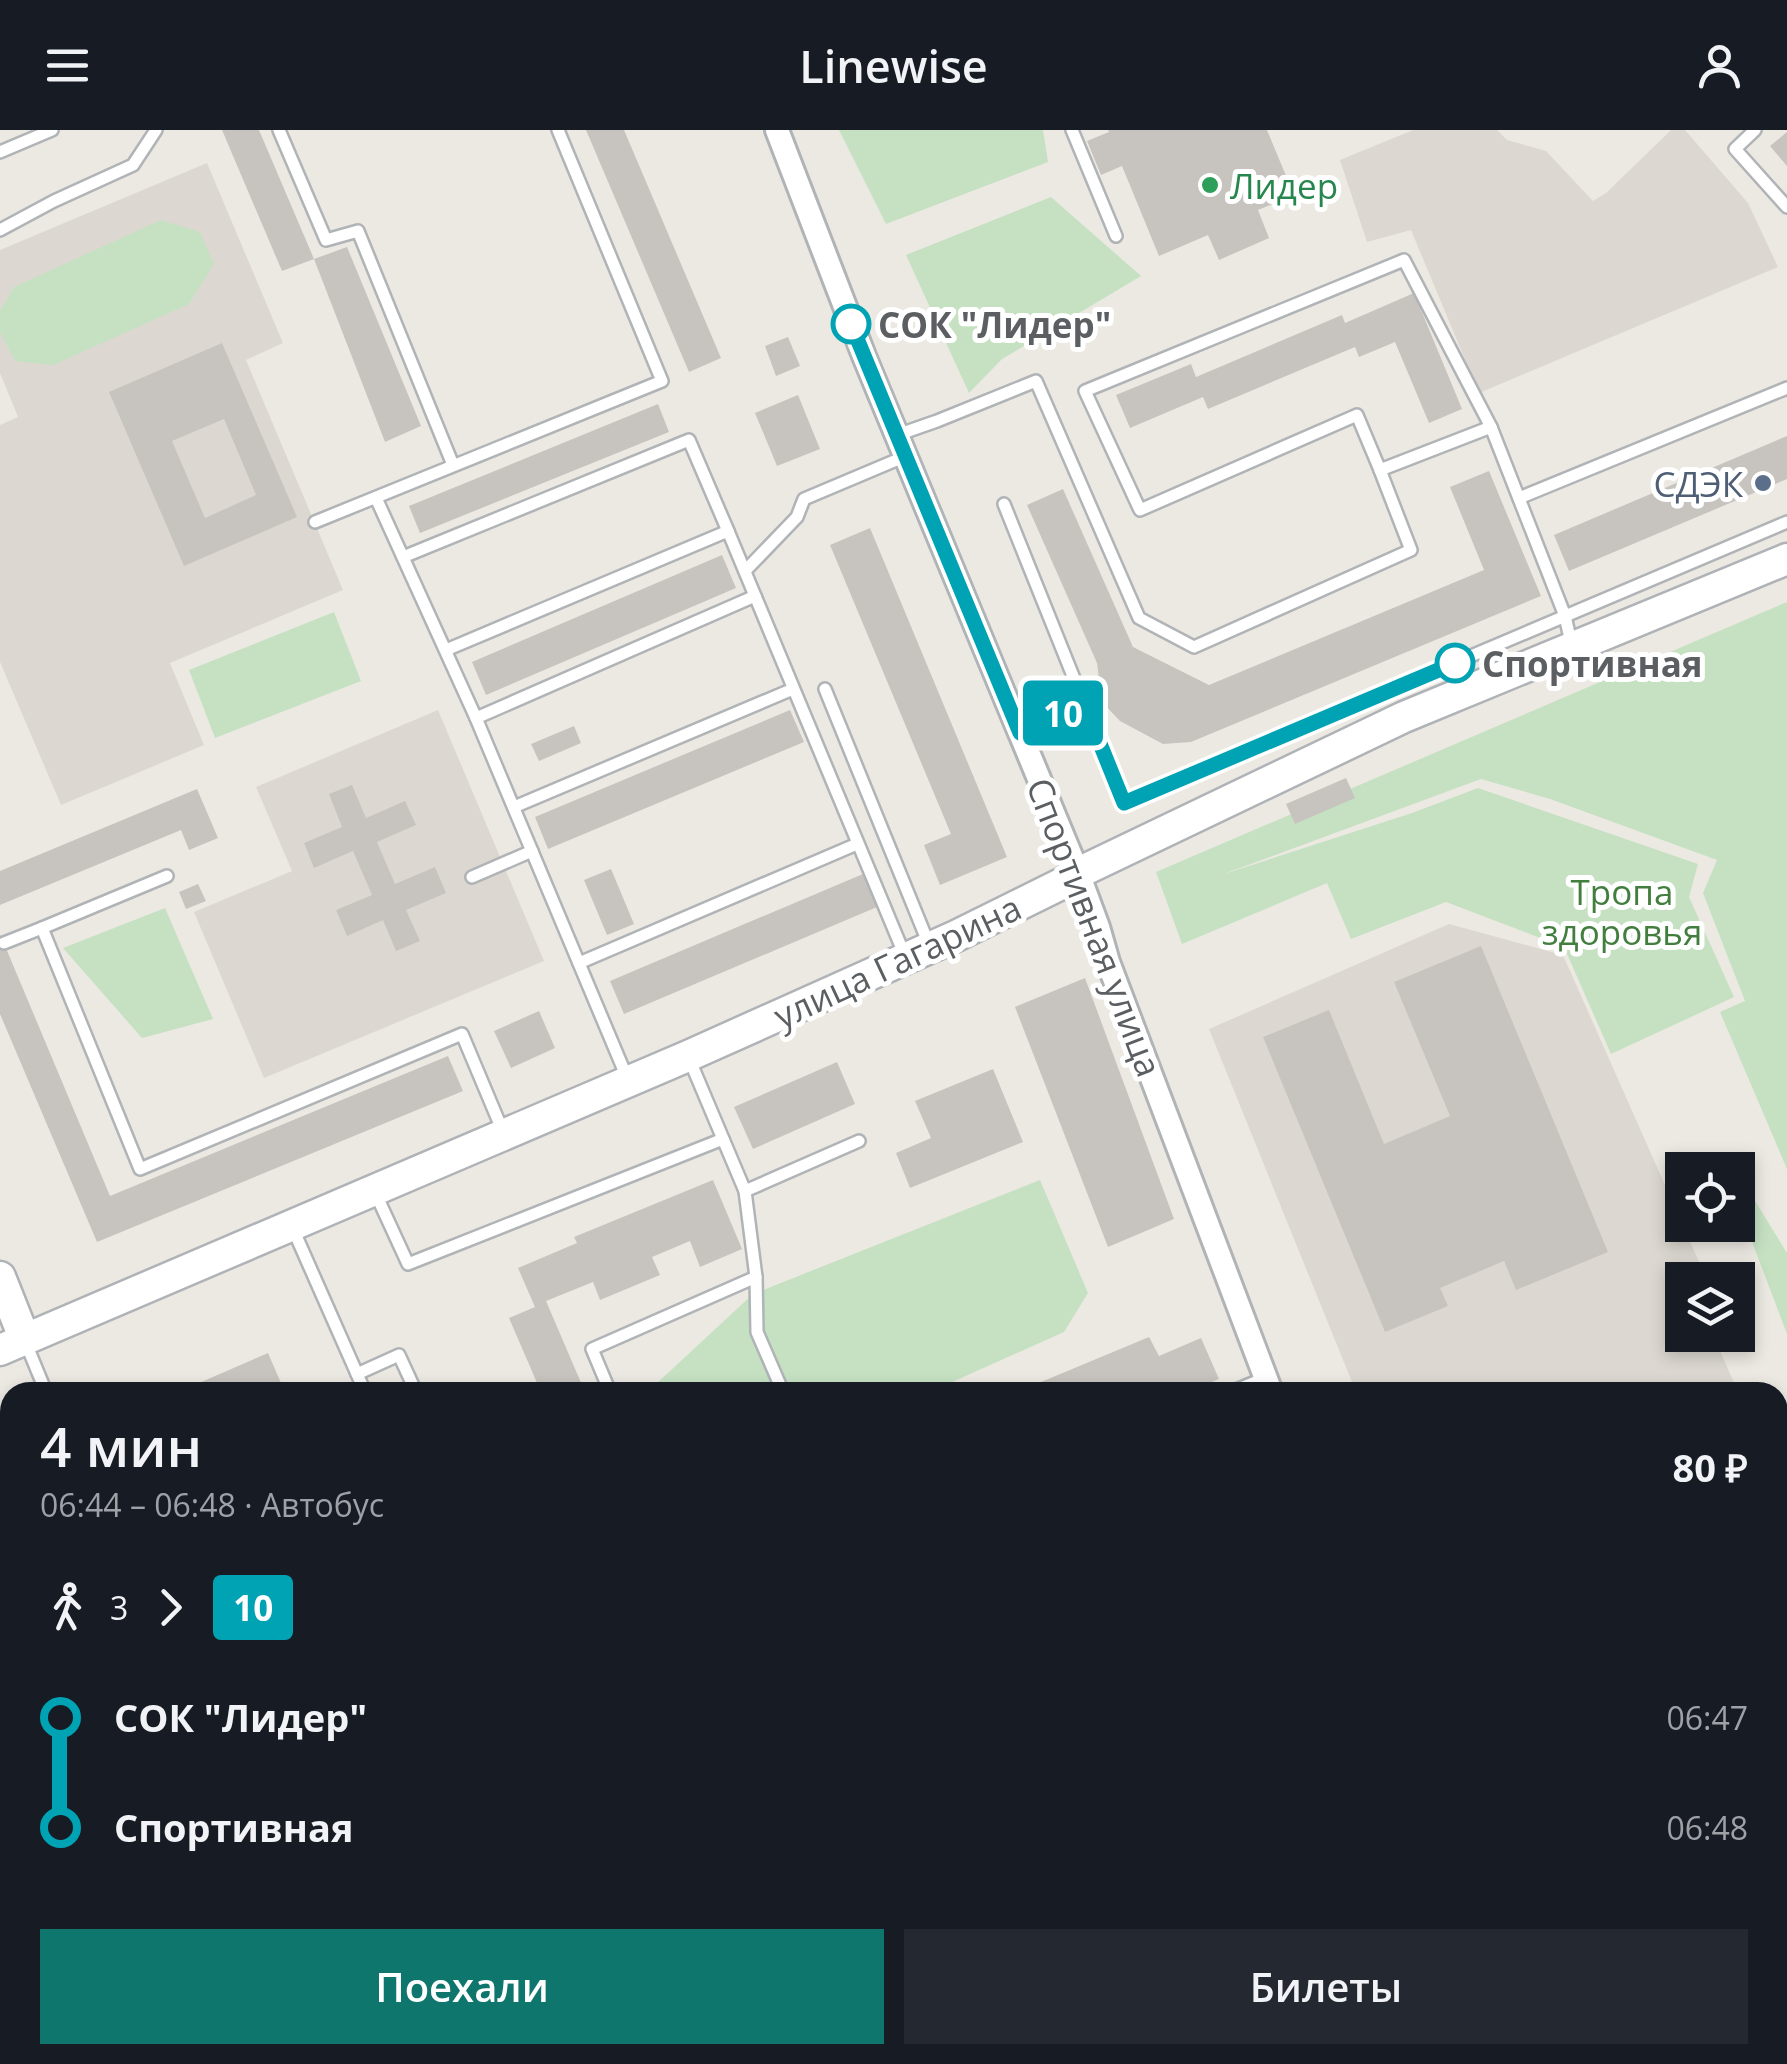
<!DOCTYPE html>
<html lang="ru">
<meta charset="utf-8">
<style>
body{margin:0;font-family:"Open Sans",sans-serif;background:#242831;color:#f1f3f6;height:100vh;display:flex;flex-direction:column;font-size:38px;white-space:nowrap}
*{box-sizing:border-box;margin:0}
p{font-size:32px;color:#9ea1a6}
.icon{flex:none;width:55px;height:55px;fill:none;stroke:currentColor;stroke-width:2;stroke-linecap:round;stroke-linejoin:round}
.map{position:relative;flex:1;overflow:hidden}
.side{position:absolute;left:0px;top:1252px;width:1788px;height:682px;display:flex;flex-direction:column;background:#171b24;border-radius:30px 30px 0 0;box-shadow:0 5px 15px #0003}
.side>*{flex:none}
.badge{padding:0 20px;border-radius:8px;font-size:35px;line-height:65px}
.fabs{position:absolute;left:1665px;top:1022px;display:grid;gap:20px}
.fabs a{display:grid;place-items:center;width:90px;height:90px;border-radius:0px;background:#171b24;box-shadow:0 5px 15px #0003;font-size:50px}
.map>.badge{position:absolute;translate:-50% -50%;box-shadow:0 0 0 5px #fff}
.legs{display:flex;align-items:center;gap:15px;height:110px;padding:0 40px;font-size:32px}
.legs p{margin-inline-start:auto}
.headline{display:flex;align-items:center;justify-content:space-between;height:170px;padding:0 40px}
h1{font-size:55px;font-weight:600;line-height:75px}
.action{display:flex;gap:20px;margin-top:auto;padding:20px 40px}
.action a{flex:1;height:115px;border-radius:0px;background:#0f766e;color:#fff;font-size:40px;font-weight:600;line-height:115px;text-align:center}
.action a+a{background:#242831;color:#f1f3f6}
ul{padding:0 40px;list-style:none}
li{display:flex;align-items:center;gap:35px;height:110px;font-size:38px}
li i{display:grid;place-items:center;width:15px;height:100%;margin:0 12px;background:currentColor}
li i::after{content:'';width:25px;height:25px;margin:-12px;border:8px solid;border-radius:50%;background:#171b24}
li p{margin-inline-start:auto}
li:first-child i{background:linear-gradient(#0000 50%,currentColor 0)}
li:last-child i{background:linear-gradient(currentColor 50%,#0000 0)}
header{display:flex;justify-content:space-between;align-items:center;height:130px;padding:0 40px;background:#171b24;font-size:45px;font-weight:600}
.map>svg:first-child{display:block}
.education{fill:#dcd8d1}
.green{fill:#c5e1c2}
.building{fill:#c7c4bf;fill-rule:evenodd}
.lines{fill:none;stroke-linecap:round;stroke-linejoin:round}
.lane-casing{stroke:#b0b4b7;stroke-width:16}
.street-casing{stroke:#b0b4b7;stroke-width:28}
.secondary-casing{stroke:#afb3b7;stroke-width:35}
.lane{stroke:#fff;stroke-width:11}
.street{stroke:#fff;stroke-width:22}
.secondary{stroke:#fff;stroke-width:30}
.line-1-casing{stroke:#fff;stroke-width:22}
.line-1{stroke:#00a3b4;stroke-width:15}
.leisure-dot{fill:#2e9e5b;stroke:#fff;stroke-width:4}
.stop-1-dot{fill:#fff;stroke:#00a3b4;stroke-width:5}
.service-dot{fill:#5c6f8a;stroke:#fff;stroke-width:4}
.labels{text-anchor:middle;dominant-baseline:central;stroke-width:10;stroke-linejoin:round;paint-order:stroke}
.leisure-label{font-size:35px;fill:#27864d;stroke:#fff;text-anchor:start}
.stop-label{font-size:35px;font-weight:bold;fill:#5b5f62;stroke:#fff;text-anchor:start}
.service-label{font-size:35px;fill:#4e5e75;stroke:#fff;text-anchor:end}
.park-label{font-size:35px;fill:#427e3e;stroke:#fff}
.street-label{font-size:35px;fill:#5b5f62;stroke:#fff}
</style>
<header><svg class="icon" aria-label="menu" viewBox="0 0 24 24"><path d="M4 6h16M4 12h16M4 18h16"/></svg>Linewise<svg class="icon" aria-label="person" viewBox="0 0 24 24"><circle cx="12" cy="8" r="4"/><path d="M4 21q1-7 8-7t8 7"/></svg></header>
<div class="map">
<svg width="1787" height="1934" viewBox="0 0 1787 1934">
<rect width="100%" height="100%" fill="#ece9e3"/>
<g class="education">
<polygon points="1413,0 1497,0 1507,10 1546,21 1593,71 1606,63 1671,0 1685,0 1748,73 1778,137 1479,263 1411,100 1367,112 1340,30"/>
<polygon points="207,33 283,213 246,230 343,460 170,533 204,615 61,675 0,532 0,295 18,287 0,243 0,120"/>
<polygon points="438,580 544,831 264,948 194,782 292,741 256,657"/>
<polygon points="1449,794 1563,825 1700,1134 1686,1140 1689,1150 1682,1150 1682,1205 1713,1205 1738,1262 1356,1262 1209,899"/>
<polygon points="323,1925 629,1925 633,1934 327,1934"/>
</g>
<g class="green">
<polygon points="839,0 1043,0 1048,32 886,94"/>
<polygon points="1051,67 1141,146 1002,229 969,263 906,125"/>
<polygon points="161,90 200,102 214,134 189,174 53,235 15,231 0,202 0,181 14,157"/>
<polygon points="1787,472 1787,1039 1720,882 1745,871 1703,763 1717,730 1550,669 1481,649 1221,745 1412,683 1478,658 1698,734 1689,767 1734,867 1611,924 1564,817 1446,772 1351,809 1327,753 1182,814 1156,742"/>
<polygon points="334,482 361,551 215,608 189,540"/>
<polygon points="165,778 213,889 142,908 63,818"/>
<polygon points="1738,1043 1787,1123 1787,1204 1738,1075"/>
<polygon points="1040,1050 1088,1163 1064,1202 930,1262 657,1262 655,1255 753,1164"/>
<polygon points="1787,1596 1787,1934 1606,1934 1606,1925 1778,1925 1778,1600"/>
<polygon points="1380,1925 1490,1925 1494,1934 1356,1934"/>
</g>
<g class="building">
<polygon points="222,0 259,0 314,129 282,141"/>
<polygon points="586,0 624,0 721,228 689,242"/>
<polygon points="1108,0 1267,0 1294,65 1258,80 1269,108 1219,130 1208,105 1159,126 1122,36 1101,45 1087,11 1109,2"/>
<polygon points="1787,2 1787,36 1770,16"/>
<polygon points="347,117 421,296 385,312 314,129"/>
<polygon points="1414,163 1462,279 1429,293 1395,212 1359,227 1355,217 1208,279 1203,267 1130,298 1116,265 1191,234 1196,247 1342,185 1345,193"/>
<polygon points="788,207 800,236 776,246 765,216"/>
<path d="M222,213L297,387L184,436L109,262ZM224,289L256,365L205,388L172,311Z"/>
<polygon points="798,265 820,319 777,336 755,283"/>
<polygon points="658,274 669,302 420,403 409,376"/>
<polygon points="1787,306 1787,349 1569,441 1554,405"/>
<polygon points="1489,341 1541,466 1191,612 1163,614 1120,591 1102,572 1097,533 1027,375 1063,359 1133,517 1209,555 1484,440 1450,357"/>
<polygon points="870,398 1007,727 940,755 924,715 951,704 830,415"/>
<polygon points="722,425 736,458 486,565 472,532"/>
<polygon points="790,580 804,612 548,719 535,687"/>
<polygon points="574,596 581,613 539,631 531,614"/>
<polygon points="1346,648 1355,668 1295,694 1286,674"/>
<polygon points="352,655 366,688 405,671 416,695 377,712 395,754 435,737 446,763 406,780 420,811 396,821 383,790 347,806 336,780 372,765 353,721 314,738 304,713 342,697 329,664"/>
<polygon points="197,659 218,708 189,720 181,700 0,775 0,741"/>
<polygon points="611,739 634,794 607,805 584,750"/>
<polygon points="863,744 877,777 624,884 610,851"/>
<polygon points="198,754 206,771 186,779 179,762"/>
<polygon points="0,804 110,1066 448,926 463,961 97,1112 0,884"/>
<polygon points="1481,816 1608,1122 1516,1160 1504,1131 1440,1158 1448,1176 1385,1202 1263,907 1329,880 1384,1014 1450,986 1394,852"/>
<polygon points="1085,848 1174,1089 1108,1117 1015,877"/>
<polygon points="539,881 555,918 511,938 494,901"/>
<polygon points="837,932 855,974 753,1019 734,977"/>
<polygon points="993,939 1023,1012 910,1058 896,1023 931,1008 915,971"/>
<polygon points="713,1050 742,1119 700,1137 690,1111 652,1127 660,1145 600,1170 593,1152 546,1171 585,1262 541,1262 509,1188 535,1177 518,1138 577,1113 574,1107"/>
<polygon points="1149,1207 1159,1226 1201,1208 1219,1249 1188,1262 1148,1262 1144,1254 1124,1262 1017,1262"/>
<polygon points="268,1223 284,1260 277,1262 184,1262 183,1260"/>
<polygon points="10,1351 10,1389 0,1393 0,1355"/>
<polygon points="0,1693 10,1718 10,1731 0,1735"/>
<polygon points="371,1925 437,1925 439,1930 449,1925 473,1925 477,1934 422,1934 421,1931 414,1934 375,1934"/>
<polygon points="806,1925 914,1925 893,1934 785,1934"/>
</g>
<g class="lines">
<g class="lane-casing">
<g id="lane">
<polyline points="279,0 326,110 358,101 453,335"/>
<polyline points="1072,0 1116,106"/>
<polyline points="1755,0 1735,19 1787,77"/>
<polyline points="0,22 52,0"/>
<polyline points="0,100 54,71 133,35 156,0"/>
<polyline points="897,305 937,291 1036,251 1139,488 1194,517 1411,420 1380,340 1491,297"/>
<polyline points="1380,340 1357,285 1140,380 1085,261 1404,130 1491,297 1565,486 1572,517"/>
<polyline points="376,368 476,588 628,950"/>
<polyline points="1519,368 1787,258"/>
<polyline points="1004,374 1124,673 1787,392"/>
<polyline points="315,392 662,251 558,0"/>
<polyline points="403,427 689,310 728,401"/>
<polyline points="745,441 797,387 804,369 906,326"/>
<polyline points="446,520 728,401 905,826"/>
<polyline points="825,559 930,817"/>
<polyline points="476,588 755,466"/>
<polyline points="1021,603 1084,574"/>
<polyline points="514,677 793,559"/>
<polyline points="167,746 42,798 140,1039 462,904 504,1004"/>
<polyline points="472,747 532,721"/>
<polyline points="4,813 42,798"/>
<polyline points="579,833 857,714"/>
<polyline points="688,926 745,1061 756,1147 757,1202 783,1262"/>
<polyline points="374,1060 408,1134 723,1009"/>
<polyline points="745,1061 859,1011"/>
<polyline points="293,1099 365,1262"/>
<polyline points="25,1211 46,1262"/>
<polyline points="357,1244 399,1225 416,1262"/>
<polyline points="610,1262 592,1219 756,1147"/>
<polyline points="1231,1262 1265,1248"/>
<polyline points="0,1436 10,1432"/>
<polyline points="0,1624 10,1649"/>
<polyline points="0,1866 10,1889"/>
<polyline points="282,1925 285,1934"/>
<polyline points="751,1925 754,1934"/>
<polyline points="958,1934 981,1925"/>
</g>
</g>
<g class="street-casing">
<g id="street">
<polyline points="777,0 864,226 1078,743 1098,797 1108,832 1271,1262"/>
<polyline points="1540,1925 1543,1934"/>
</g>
</g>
<g class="secondary-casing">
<g id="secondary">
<polyline points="0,1147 25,1210"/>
<polyline points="0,1220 688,926 956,806 1063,753 1078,743 1404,587 1787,429"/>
</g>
</g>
<use href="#lane" class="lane"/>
<use href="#street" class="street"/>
<use href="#secondary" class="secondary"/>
</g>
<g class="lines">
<g class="line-1-casing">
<polyline id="line-1" points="851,194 1020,603 1084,574 1124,673 1455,533"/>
</g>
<use href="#line-1" class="line-1"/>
</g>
<circle class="leisure-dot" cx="1210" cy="55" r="10"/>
<g class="stop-1-dot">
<circle cx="851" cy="194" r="18"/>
<circle cx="1455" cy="533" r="18"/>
</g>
<circle class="service-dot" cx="1763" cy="353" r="10"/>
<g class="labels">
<g class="leisure-label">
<text x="1230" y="55">Лидер</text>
</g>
<g class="stop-label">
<text x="878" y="194">СОК "Лидер"</text>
<text x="1482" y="533">Спортивная</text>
</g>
<g class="service-label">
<text x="1743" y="353">СДЭК</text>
</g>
<g class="park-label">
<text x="1622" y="761">Тропа<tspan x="1622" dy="40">здоровья</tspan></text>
</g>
<g class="street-label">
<text transform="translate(1095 797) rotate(69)">Спортивная улица</text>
<text transform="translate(897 831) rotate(-25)">улица Гагарина</text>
</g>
</g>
</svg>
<div class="fabs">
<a><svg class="icon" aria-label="locate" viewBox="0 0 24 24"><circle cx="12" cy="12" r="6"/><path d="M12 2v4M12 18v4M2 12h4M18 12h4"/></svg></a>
<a><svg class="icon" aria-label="layers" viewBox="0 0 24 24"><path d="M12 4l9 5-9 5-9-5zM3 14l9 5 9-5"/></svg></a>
</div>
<b class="badge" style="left:1063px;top:583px;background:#00a3b4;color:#fff">10</b>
<section class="side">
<div class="headline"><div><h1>4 мин</h1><p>06:44 – 06:48 · Автобус</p></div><b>80 ₽</b></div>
<div class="legs"><svg class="icon" aria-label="walk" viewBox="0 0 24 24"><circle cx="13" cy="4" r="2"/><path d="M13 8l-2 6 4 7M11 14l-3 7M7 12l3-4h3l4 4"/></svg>3<svg class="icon" aria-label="forward" viewBox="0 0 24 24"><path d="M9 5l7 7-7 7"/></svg><b class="badge" style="background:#00a3b4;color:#fff">10</b></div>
<ul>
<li><i style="color:#00a3b4"></i><b>СОК &quot;Лидер&quot;</b><p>06:47</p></li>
<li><i style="color:#00a3b4"></i><b>Спортивная</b><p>06:48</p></li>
</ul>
<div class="action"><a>Поехали</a><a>Билеты</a></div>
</section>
</div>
